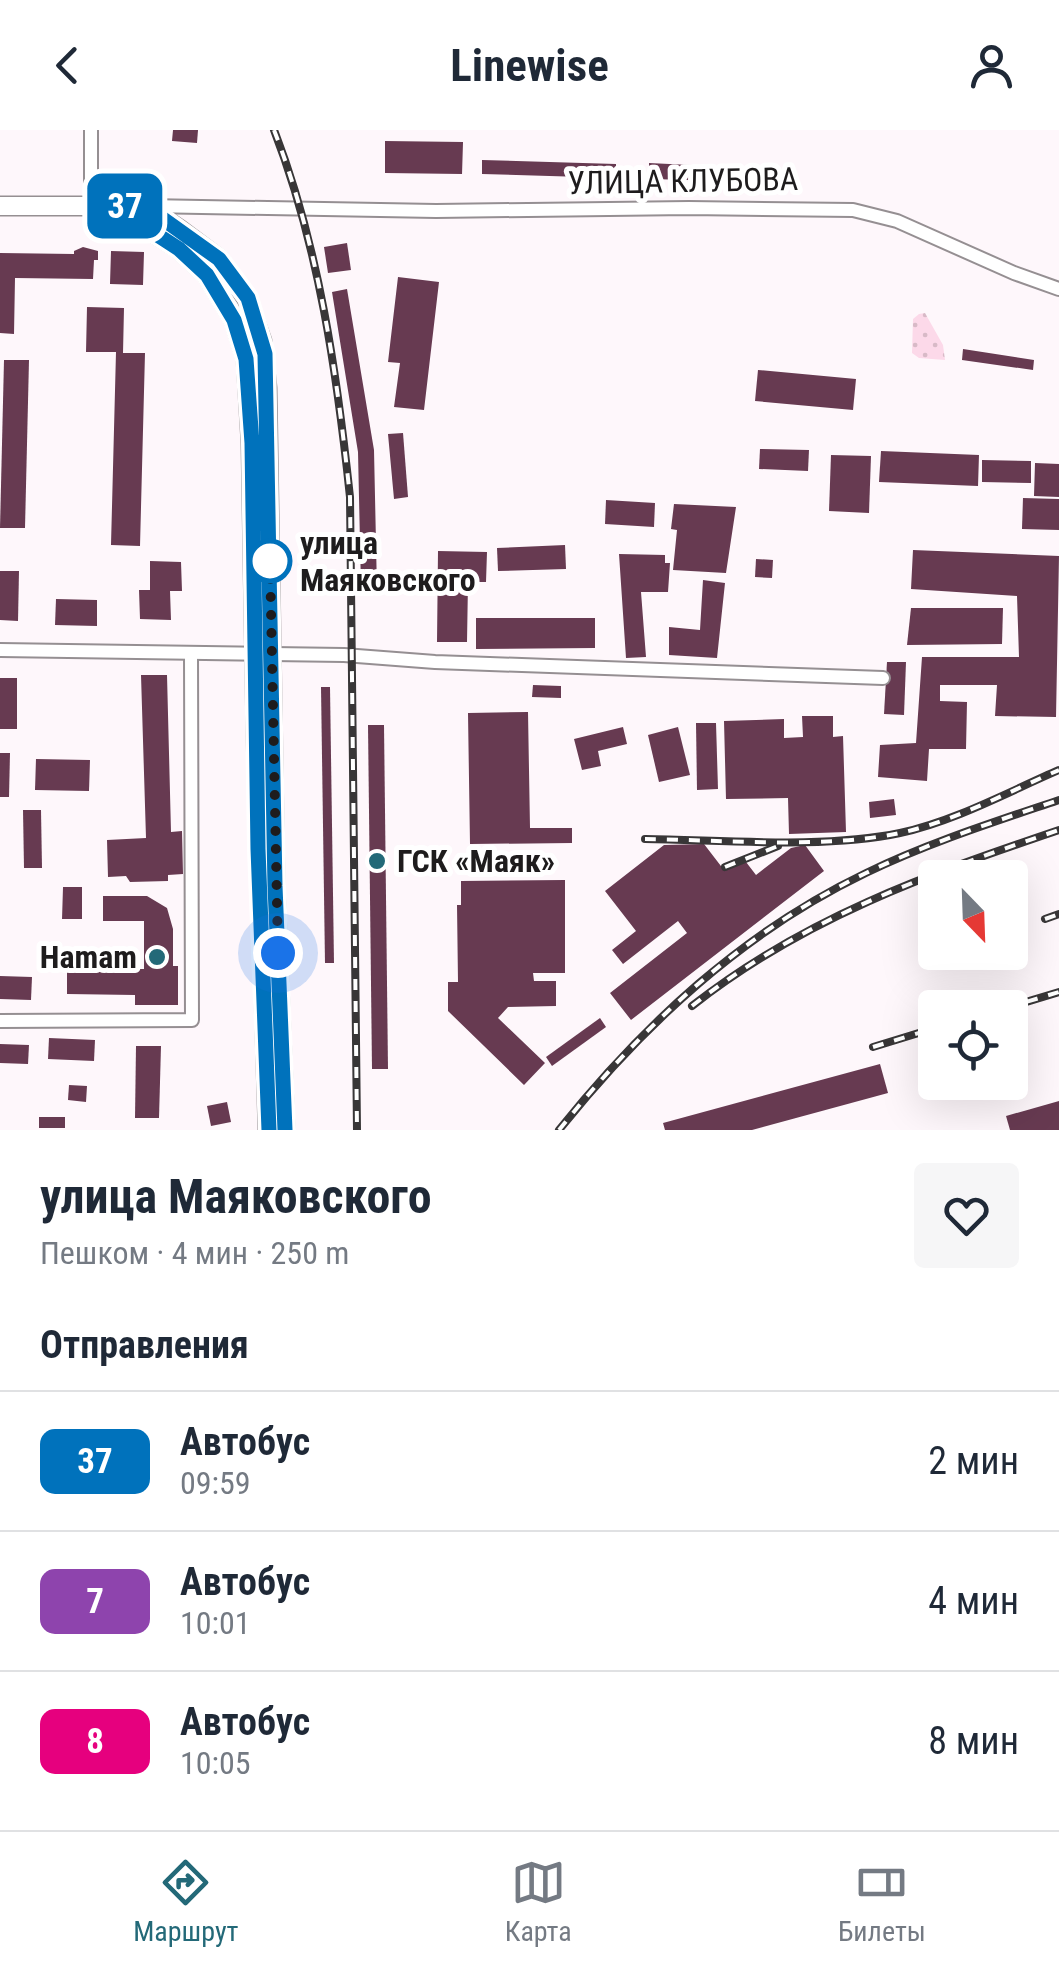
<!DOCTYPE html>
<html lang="ru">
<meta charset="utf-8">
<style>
body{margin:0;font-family:"Roboto Condensed",sans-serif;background:#f6f6f7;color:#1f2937;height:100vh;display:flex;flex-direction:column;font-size:38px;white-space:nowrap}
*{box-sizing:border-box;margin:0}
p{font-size:32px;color:#747a83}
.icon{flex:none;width:55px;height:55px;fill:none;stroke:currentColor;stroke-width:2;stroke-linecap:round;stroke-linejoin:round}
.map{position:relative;height:1000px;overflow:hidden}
.drawer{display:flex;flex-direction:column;background:#fff;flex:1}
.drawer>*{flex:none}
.badge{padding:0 20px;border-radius:15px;font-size:35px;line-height:65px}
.needle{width:65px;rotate:157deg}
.controls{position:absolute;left:918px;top:730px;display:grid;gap:20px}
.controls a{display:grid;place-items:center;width:110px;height:110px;border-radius:10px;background:#fff;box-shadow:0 10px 40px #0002;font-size:50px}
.you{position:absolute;width:50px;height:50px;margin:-25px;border:8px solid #fff;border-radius:50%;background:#1a73e8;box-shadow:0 0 0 15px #1a73e833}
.map>.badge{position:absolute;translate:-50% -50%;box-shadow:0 0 0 5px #fff}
h2{padding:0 40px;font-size:38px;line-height:90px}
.round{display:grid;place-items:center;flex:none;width:105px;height:105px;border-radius:10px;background:#f6f6f7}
.head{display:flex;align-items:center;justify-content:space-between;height:170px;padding:0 40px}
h1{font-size:48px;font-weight:700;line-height:75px}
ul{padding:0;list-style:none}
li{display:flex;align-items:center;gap:30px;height:140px;padding:0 40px;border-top:2px solid #e0e1e3}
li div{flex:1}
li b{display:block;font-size:38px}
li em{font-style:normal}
li .badge{min-width:110px;font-weight:700;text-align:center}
header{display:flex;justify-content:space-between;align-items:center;height:130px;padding:0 40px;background:#fff;font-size:45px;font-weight:700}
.tab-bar{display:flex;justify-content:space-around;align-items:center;height:140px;border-top:2px solid #e0e1e3;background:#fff;font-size:28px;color:#747a83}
.tab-bar a{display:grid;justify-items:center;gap:5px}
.tab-bar .active{color:#236978}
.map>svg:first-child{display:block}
.grass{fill:url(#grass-dots)}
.building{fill:#673a51}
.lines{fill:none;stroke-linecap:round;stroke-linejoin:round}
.street-casing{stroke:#958f92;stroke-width:16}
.secondary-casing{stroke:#958f92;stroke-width:21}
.street{stroke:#fff;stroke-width:12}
.secondary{stroke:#fff;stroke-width:18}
.rail-casing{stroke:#383637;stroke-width:8}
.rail{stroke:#fff;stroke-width:4;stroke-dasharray:11;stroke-linecap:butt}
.line-casing{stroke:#fff;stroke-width:22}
.line{stroke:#0072bc;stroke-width:15}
.walk{stroke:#1e1c1d;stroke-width:10;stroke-dasharray:0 18}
.stop-dot{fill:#fff;stroke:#0072bc;stroke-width:5}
.poi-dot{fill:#236978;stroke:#fff;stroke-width:4}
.labels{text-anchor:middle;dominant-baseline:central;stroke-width:10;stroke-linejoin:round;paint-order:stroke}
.street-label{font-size:32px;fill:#1e1c1d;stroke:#fff}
.stop-label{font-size:32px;font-weight:bold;fill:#1e1c1d;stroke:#fff;text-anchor:start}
.poi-label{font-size:32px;font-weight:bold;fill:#1e1c1d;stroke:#fff;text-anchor:start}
</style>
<header><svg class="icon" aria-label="back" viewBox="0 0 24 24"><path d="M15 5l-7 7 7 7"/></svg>Linewise<svg class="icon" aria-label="person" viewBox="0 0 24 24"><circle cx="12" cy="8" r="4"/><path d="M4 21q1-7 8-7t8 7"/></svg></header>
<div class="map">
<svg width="1059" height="1000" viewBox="0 0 1059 1000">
<defs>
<pattern id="grass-dots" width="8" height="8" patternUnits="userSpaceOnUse" patternTransform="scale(2.5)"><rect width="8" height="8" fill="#fcd9e9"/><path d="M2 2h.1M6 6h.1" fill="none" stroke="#d8bac7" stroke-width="1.8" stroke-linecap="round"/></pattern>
</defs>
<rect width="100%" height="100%" fill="#fef7fb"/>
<polygon class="grass" points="925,183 943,215 945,230 919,228 912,223 913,189 919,184"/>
<g class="building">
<polygon points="173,0 198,0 197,13 172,11"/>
<polygon points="385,11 463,12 462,44 385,43"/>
<polygon points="482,30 616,34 616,48 482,44"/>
<polygon points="649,33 690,35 690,50 649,49"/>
<polygon points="347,113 351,140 328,143 324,117"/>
<polygon points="83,117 98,121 98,130 94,130 93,149 15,148 14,204 0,203 0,123 74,124 74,121"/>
<polygon points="111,121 144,122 143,155 110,154"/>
<polygon points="398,147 439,152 424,280 394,277 400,233 388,232"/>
<polygon points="347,159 374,320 377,460 361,458 358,322 332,162"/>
<polygon points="87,177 124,178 123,223 145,223 140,416 111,415 116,222 86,222"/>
<polygon points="963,219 1034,230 1033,240 962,230"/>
<polygon points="4,230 29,230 25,398 0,398"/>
<polygon points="758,240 856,249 853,280 755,271"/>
<polygon points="403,303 408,367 394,369 388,304"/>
<polygon points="760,319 809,320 808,341 759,339"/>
<polygon points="881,321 979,325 978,356 879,352"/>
<polygon points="831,325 871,326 869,383 829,381"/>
<polygon points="982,330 1031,331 1031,353 982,352"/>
<polygon points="1035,333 1059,334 1059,367 1034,366"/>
<polygon points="1023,368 1059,369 1059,400 1022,399"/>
<polygon points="606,370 655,373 654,397 605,394"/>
<polygon points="674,374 736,377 726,443 673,440 677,400 671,399"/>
<polygon points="565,415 566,439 498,441 497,418"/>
<polygon points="913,420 1059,426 1056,587 995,586 997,555 940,555 940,571 967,572 966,619 929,619 927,651 878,647 880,615 916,613 922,527 1019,527 1017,466 911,459"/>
<polygon points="438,421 487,422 486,452 468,452 467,512 437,512"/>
<polygon points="619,424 665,425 665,433 670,433 668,462 641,462 646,527 626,528"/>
<polygon points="756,429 773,430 772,448 755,447"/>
<polygon points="150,431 181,432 182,461 170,461 171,490 140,489 139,460 150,460"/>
<polygon points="0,441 19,441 18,491 0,490"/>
<polygon points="703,450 725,453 717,528 669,525 669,497 700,500"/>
<polygon points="56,469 97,470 97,496 55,495"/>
<polygon points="911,478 1003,478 1002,514 907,515"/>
<polygon points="476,488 595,488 595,518 476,519"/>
<polygon points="887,532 906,532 904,585 884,584"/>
<polygon points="141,545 167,545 171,702 182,701 183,744 168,745 168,751 130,752 126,746 108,747 107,710 146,708"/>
<rect x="0" y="548" width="17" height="51"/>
<polygon points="533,555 561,556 561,568 532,567"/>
<polygon points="321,557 330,557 334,833 325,833"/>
<polygon points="528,582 530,698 572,698 572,713 470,714 468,583"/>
<polygon points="802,586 833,586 833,607 843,606 846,702 789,704 788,668 726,669 724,591 784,589 784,608 803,607"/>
<polygon points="696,593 716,593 718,659 697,660"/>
<polygon points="368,595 384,595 388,939 372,939"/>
<polygon points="623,597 627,614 598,621 601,636 582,640 574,609"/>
<polygon points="678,597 690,645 659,652 648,605"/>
<polygon points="0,623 10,623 9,667 0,667"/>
<polygon points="36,629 90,630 89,661 35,660"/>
<polygon points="894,669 896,685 870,688 869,672"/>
<polygon points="23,680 41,680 42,738 24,738"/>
<polygon points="704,714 724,740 746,732 756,745 791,718 805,715 824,741 631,890 610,863 687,803 678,791 623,834 612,820 636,801 605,761 664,715"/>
<polygon points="565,750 565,843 533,843 534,851 556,851 556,876 508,877 498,888 545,933 524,955 448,881 448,852 458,852 457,775 461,775 461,751"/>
<polygon points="63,757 82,757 82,789 62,789"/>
<polygon points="103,766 147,766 167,778 173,799 173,836 178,836 178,875 135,875 135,865 67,864 67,830 81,830 81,839 144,839 144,791 103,791"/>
<polygon points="0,846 32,847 31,870 0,869"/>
<polygon points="600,888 606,897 552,936 546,927"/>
<polygon points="49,908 95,910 94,931 48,929"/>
<polygon points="0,914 29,915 28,934 0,933"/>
<polygon points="136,916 161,916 159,988 135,988"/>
<polygon points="880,934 888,963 752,1000 665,1000 663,993"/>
<polygon points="69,955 87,956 86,972 68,970"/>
<polygon points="1059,971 1059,1000 1010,1000 1006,986"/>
<polygon points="227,972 231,992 211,996 207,976"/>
<rect x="39" y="987" width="26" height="11"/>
</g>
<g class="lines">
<g class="street-casing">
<g id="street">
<polyline points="91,0 91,76"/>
<polyline points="147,76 436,81 689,78 853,80 897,91 1014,143 1059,159"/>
<polyline points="0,520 344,525 435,532 883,548"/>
<polyline points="0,891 192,890 191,524"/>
</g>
</g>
<g class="secondary-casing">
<g id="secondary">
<polyline points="0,76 145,76 179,99 219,129 247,169 262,211 267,258 275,755 285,1000"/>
<polyline points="115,78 179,119 207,145 234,190 246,229 251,313 256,606 268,1000"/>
</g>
</g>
<use href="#street" class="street"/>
<use href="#secondary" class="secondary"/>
<g class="rail-casing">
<g id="rail">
<path d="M274,0C319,116 337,244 350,367L357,1000"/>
<path d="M645,709C724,710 823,719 900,703C955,691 1008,662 1059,640"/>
<polyline points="725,737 778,716"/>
<polyline points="1045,789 1059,784"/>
<path d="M692,876C804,788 926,745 1059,700"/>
<polyline points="1006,878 1059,862"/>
<polyline points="873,917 935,898"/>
<path d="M559,1000C644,894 743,802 866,743C928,713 994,692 1059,670"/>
</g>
</g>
<use href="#rail" class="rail"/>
</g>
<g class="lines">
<g class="line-casing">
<polyline id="line" points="269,1000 258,719 252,313 246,229 234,190 207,145 179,119 113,76 145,76 219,129 248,168 265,224 275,756 285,1000"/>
</g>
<use href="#line" class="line"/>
<polyline class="walk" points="270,431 278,823"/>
</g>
<circle class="stop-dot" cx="270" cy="431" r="20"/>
<g class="poi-dot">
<circle cx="377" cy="731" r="10"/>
<circle cx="157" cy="827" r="10"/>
</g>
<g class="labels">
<g class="street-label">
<text transform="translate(683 51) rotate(-1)">УЛИЦА КЛУБОВА</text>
</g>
<g class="stop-label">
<text x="300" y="413">улица<tspan x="300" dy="37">Маяковского</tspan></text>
</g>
<g class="poi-label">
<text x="397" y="731">ГСК «Маяк»</text>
<text x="137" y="827" text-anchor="end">Hamam</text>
</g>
</g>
</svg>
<div class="controls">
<a><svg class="needle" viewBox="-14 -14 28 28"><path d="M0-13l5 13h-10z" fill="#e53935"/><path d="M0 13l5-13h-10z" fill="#747a83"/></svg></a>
<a><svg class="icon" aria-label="locate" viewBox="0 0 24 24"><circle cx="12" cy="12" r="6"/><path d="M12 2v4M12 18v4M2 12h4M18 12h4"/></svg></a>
</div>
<div class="you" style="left:278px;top:823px"></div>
<b class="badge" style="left:125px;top:76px;background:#0072bc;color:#fff">37</b>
</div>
<section class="drawer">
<div class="head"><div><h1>улица Маяковского</h1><p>Пешком · 4 мин · 250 m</p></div><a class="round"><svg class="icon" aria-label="heart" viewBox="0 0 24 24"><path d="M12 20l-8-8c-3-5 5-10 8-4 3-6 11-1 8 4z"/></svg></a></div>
<h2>Отправления</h2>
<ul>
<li><span class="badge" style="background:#0072bc;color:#fff">37</span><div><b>Автобус</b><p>09:59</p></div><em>2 мин</em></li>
<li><span class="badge" style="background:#8e44ad;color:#fff">7</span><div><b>Автобус</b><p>10:01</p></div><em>4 мин</em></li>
<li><span class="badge" style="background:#e6007e;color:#fff">8</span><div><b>Автобус</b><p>10:05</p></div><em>8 мин</em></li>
</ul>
</section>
<nav class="tab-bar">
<a class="active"><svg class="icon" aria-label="directions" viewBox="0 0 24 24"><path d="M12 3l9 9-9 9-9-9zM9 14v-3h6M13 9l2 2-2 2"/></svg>Маршрут</a>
<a><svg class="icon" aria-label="map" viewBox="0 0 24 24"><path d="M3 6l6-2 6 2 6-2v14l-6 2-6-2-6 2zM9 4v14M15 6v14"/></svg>Карта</a>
<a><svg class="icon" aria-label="tickets" viewBox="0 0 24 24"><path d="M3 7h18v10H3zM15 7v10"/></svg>Билеты</a>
</nav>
